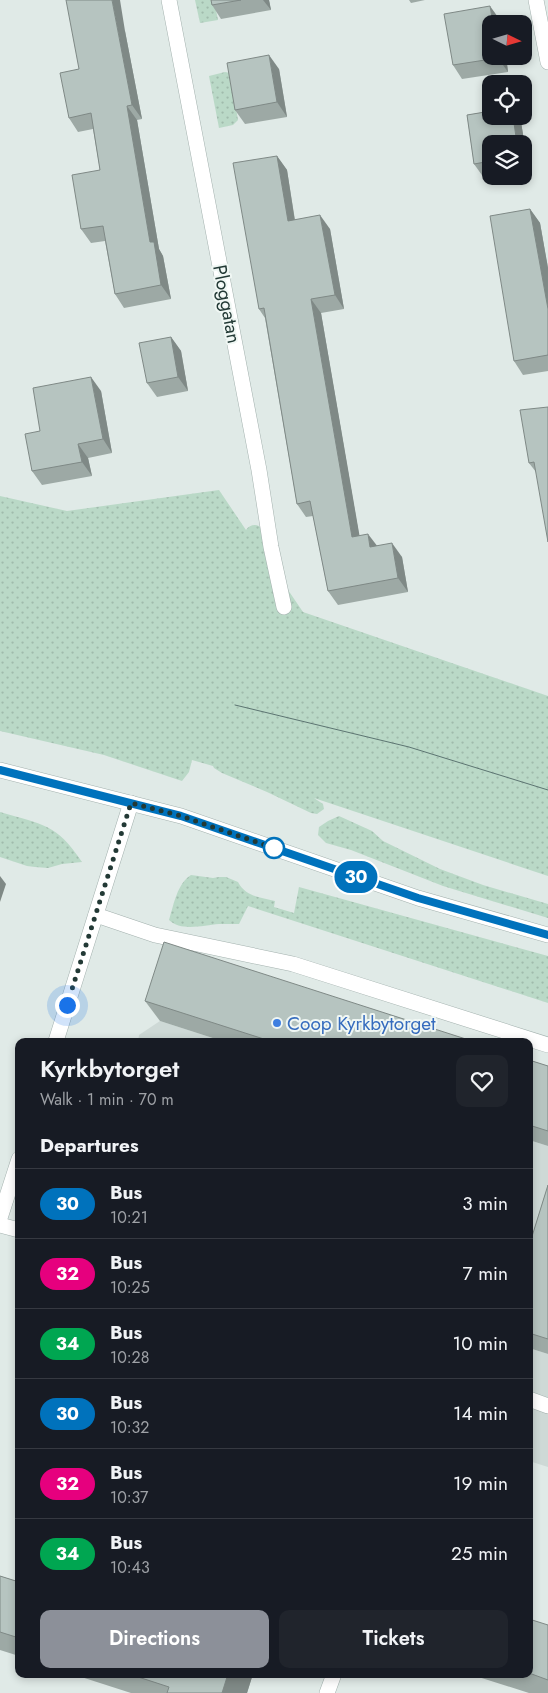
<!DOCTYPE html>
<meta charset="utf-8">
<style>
body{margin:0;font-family:Jost,sans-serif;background:#20242c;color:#f1f3f6;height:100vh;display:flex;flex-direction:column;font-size:19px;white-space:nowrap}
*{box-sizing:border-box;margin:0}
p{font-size:16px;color:#9ea1a6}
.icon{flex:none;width:28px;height:28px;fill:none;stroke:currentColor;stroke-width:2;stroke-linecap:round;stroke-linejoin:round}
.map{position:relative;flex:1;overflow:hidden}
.drawer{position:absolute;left:15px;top:1038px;width:518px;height:640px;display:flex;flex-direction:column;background:#171b24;border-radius:10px;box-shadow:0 2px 8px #0003}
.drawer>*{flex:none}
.badge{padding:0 10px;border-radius:16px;font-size:18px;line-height:32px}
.needle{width:32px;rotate:95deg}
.controls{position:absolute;left:482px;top:15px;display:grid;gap:10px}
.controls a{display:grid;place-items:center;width:50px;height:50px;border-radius:10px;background:#171b24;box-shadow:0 2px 8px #0003;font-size:25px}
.you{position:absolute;width:25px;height:25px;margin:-12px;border:4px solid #fff;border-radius:50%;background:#1a73e8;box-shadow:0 0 0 8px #1a73e833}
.map>.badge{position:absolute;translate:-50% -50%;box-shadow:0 0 0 2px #fff}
h2{padding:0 25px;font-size:19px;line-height:45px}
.round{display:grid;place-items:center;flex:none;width:52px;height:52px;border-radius:10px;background:#20242c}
.headline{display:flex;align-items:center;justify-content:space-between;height:85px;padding:0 25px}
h1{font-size:24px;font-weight:600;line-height:38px}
.primary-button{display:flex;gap:10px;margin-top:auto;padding:10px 25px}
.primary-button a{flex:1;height:58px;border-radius:10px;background:#8c9099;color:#fff;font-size:20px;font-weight:600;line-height:58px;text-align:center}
.primary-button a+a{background:#20242c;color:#f1f3f6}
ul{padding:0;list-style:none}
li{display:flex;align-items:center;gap:15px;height:70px;padding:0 25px;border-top:1px solid #363941}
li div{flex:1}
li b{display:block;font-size:19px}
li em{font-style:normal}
li .badge{min-width:55px;font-weight:700;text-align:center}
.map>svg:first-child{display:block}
.built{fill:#ced9d6}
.grass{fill:url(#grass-dots)}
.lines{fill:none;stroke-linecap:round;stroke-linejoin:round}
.minor-casing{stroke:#a3b1ae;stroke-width:16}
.minor{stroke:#fff;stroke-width:15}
.tram{stroke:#5c7471;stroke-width:1}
.wall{fill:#9da9a5}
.shaded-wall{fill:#7f8986}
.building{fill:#b6c4c0;stroke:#7f8986}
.line-casing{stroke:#fff;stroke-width:11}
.line{stroke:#0072bc;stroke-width:8}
.walk{stroke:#223935;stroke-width:5;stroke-dasharray:0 9}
.stop-dot{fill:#fff;stroke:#0072bc;stroke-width:2.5}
.shop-dot{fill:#3f7fe0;stroke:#f0f7f4;stroke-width:2}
.labels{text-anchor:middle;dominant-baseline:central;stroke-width:4;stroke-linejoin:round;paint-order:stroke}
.street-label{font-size:19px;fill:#223935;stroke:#f0f7f4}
.shop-label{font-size:19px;fill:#366cbe;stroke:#f0f7f4;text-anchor:start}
</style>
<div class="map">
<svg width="548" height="1693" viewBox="0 0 548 1693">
<defs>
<pattern id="grass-dots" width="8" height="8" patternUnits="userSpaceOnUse" patternTransform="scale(1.25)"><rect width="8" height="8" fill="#bad9c7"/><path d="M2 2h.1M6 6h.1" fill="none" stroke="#a0bbac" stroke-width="1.8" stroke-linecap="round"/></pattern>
</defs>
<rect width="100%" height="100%" fill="#e0eae7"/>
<g class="built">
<polygon points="160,1021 222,1041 138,1041 139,1035"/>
<polygon points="529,1140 548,1146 548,1250 529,1311"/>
<polygon points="529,1348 548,1354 548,1467 529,1461"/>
</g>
<g class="grass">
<polygon points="195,0 214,0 218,20 200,23"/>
<polygon points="225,72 230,73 238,120 233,125 219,128 209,76"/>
<path d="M219,490L246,530C250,524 258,523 262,529L269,562L303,612L548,696V876L314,798L323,804L324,809L317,814L311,813L267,792L222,773L214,768L213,766L192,760L189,772L182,781L104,755L0,731V496L67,511Z"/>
<path d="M0,812C43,825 56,823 82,862L62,864L48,868L35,867L27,866L0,857Z"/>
<polygon points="339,816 372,831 383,841 440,869 483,885 548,904 548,918 443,886 351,850 326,843 318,835 319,827 328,821"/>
<path d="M191,875L213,878L219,877H226L238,882C246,897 260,897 275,901L274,907L294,913L299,887L548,956V1003L248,906L239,924C232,924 225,924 219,924C204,925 181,932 169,920C174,904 177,884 191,875Z"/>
</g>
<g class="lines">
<g class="minor-casing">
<g id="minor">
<polyline points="169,0 259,470 271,547 284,607"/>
<polyline points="536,0 548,62"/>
<polyline points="0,770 181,816 418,898 548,935"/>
<polyline points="96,915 155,935 293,964 548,1045"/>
<polyline points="56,1041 131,803"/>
<polyline points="0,1218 19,1159"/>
<polyline points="0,1225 19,1230"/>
<polyline points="529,1399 548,1406"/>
<polyline points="327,1693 334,1674"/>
</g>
</g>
<use href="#minor" class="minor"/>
<polyline class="tram" points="235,705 409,747 548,790"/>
</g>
<g class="wall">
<polygon points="211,0 269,0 271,10 221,19 212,5"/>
<polygon points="409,0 425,0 411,3"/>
<polygon points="500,20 491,56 506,56 508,72 462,79 453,65"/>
<polygon points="125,31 142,119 137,120 159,249 163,256 171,299 124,308 115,294 105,241 91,243 81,229 100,170 93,129 78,132 69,118"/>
<polygon points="279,69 287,117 245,124 235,110"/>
<polygon points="491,111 491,116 518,116 521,122 529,171 524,172 524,144 491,144 491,176 495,176 484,178 474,164 467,115"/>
<polygon points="277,156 287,170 295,220 330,229 344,309 321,313 359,535 376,546 402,557 408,592 338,605 328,591 313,516 306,517 297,504 265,318 259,309"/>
<polygon points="530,209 540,223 548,268 548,371 523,375 514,361"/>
<polygon points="171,337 181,351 188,391 157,397 147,383"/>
<polygon points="101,391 112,453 88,458 92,476 42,485 32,471 40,431"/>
<polygon points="548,407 536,472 529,463"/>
<polygon points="145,1001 472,1041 222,1041 160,1021"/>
<polygon points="529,1060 548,1066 548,1146 529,1140"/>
<polygon points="548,1185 548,1354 529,1348 529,1246"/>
<polygon points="0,1576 19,1582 19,1656 0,1650"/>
<polygon points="548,1625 548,1693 529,1693 469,1674 529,1674"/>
<polygon points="72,1674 250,1674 252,1677 247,1693 131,1693"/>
</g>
<g class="shaded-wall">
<polygon points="112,0 120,0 125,31 142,119 132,105"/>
<polygon points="263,0 269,0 271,10"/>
<polygon points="490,6 500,20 500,24 493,24"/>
<polygon points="269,55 279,69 287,117 277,102"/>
<polygon points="498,56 506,56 508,72 498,58"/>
<polygon points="127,106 137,120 159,249 163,256 171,299 161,285 150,242"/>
<polygon points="513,116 518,116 521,122 529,171 524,163 524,144 517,144"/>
<polygon points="277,156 287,170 297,235 288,221"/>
<polygon points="530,209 540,223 548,268 548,309"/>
<polygon points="320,215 330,229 344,309 335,295"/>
<polygon points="311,299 321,313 362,550 352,537"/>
<polygon points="171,337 181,351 188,391 178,377"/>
<polygon points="91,377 101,391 112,453 103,439"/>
<polygon points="78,444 88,458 92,476 82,462"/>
<polygon points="368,534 378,547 370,547"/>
<polygon points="392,543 402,557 408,592 398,578"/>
<polygon points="0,876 6,884 0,902"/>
<polygon points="228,1674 250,1674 252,1677 247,1693 222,1693"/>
</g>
<g class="building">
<polygon points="66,0 112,0 132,105 127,106 150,242 154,242 161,285 115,294 103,226 81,229 72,175 100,170 91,113 69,118 60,73 79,69"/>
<polygon points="211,0 241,0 212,5"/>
<polygon points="490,6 493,24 491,24 491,56 498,56 498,58 453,65 444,14"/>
<polygon points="269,55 277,102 235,110 227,63"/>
<polygon points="491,111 491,116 513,116 517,144 491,144 491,161 474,164 467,115"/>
<polygon points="277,156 288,221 320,215 335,295 311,299 352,537 368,534 370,547 392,543 398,578 328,591 310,501 297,504 264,308 259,309 233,163"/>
<polygon points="530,209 548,309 548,355 514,361 490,216"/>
<polygon points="171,337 178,377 147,383 139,343"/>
<polygon points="91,377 103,439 78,444 82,462 32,471 25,434 40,431 33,388"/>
<polygon points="548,407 548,542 534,462 529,463 520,410"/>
<polygon points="164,942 472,1041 270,1041 145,1001"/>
<polygon points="529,1060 548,1066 548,1131 529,1125"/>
<polygon points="548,1185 548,1339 529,1333 529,1246"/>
<polygon points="0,1576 19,1582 19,1638 0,1632"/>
<polygon points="529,1619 548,1625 548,1680 529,1673"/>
<polygon points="129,1674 228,1674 222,1693 167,1693 169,1687"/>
</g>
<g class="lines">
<g class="line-casing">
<polyline id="line" points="0,770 181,816 418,898 548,935"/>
</g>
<use href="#line" class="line"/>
<polyline class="walk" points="67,1005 131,803 181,816 274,848"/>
</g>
<circle class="stop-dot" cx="274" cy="848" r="10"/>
<circle class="shop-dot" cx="277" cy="1023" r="5"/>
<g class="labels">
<g class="street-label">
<text transform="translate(227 304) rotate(79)">Ploggatan</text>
</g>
<g class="shop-label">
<text x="287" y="1023">Coop Kyrkbytorget</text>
</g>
</g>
</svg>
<div class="controls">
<a><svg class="needle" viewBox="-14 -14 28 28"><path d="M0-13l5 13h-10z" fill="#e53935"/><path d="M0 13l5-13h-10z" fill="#9ea1a6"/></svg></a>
<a><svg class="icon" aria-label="locate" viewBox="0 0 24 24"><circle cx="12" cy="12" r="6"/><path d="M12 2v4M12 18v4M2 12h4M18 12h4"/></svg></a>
<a><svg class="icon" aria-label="layers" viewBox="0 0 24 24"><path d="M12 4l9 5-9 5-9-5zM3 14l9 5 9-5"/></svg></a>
</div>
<div class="you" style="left:67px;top:1005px"></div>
<b class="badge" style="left:356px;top:877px;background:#0072bc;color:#fff">30</b>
<section class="drawer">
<div class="headline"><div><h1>Kyrkbytorget</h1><p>Walk · 1 min · 70 m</p></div><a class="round"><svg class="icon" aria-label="heart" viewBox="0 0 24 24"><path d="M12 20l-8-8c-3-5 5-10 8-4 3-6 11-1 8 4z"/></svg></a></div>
<h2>Departures</h2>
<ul>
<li><span class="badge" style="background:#0072bc;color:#fff">30</span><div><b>Bus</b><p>10:21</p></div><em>3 min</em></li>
<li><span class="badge" style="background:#e6007e;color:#fff">32</span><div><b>Bus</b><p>10:25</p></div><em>7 min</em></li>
<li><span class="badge" style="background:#00a651;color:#fff">34</span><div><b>Bus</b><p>10:28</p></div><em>10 min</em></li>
<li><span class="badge" style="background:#0072bc;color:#fff">30</span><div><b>Bus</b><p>10:32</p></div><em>14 min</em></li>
<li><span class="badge" style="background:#e6007e;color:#fff">32</span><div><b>Bus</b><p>10:37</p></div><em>19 min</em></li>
<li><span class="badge" style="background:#00a651;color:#fff">34</span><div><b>Bus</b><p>10:43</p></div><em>25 min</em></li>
</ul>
<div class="primary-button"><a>Directions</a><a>Tickets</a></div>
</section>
</div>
